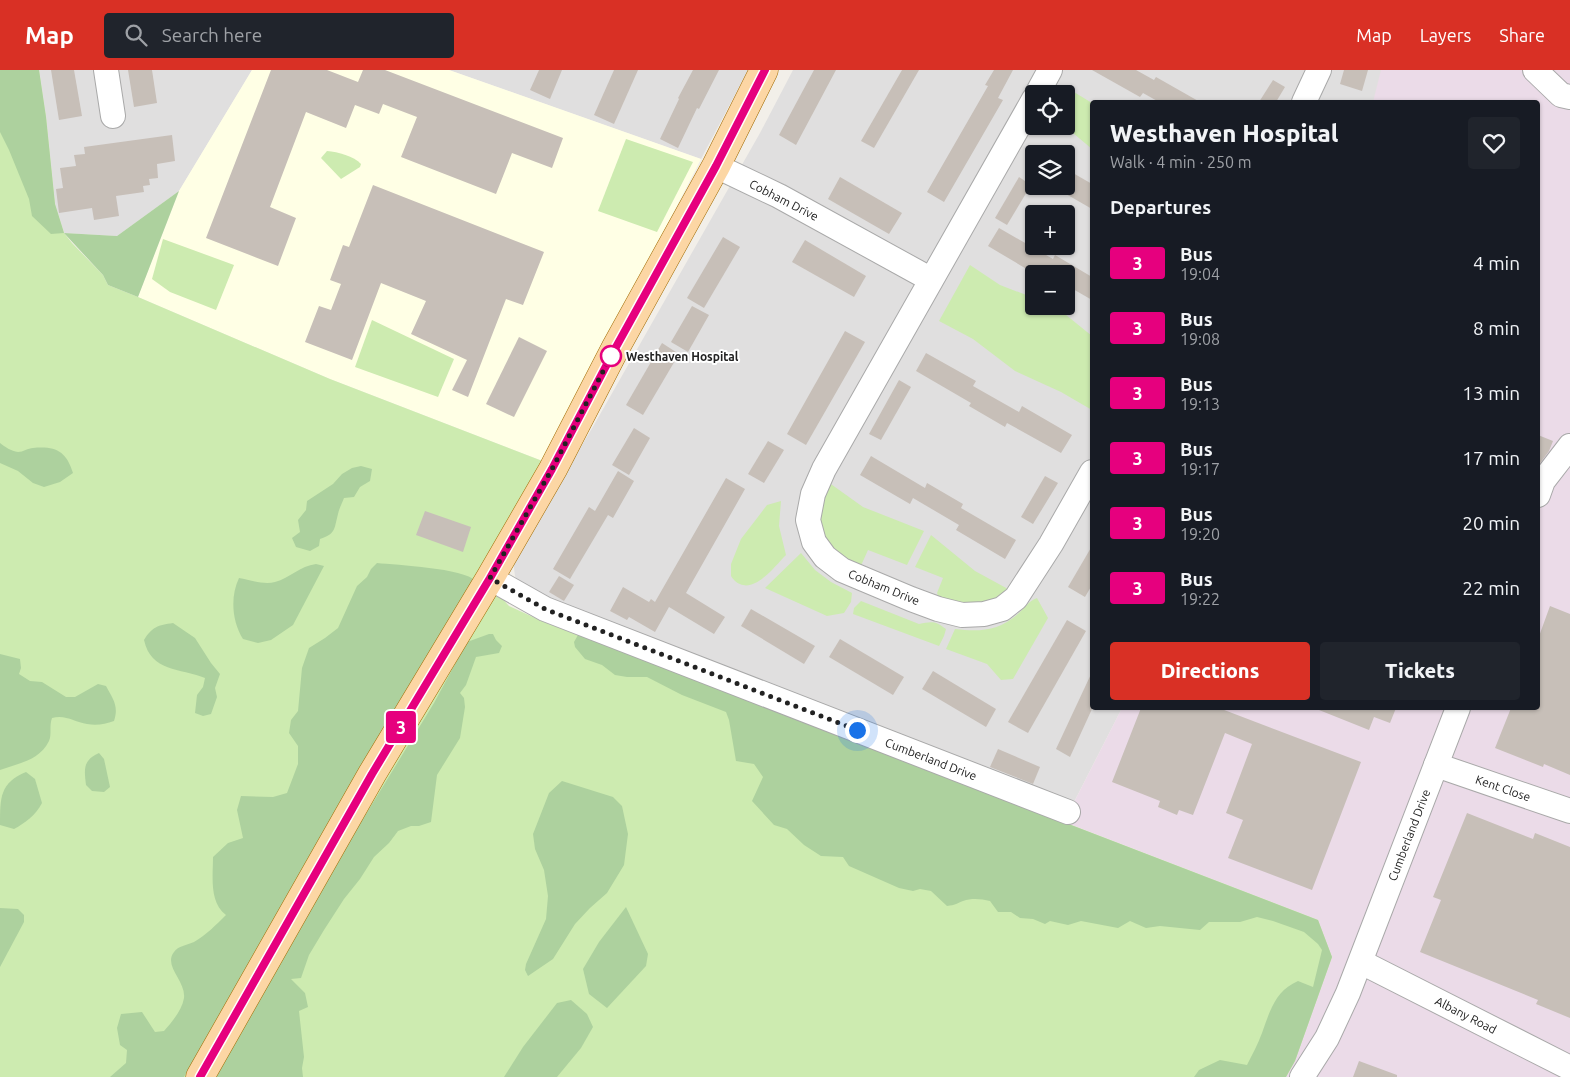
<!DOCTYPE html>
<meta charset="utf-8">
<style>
body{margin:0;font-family:Ubuntu,sans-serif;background:#20242c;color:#f1f3f6;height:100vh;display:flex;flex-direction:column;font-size:19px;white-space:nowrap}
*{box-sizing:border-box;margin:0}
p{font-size:16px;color:#9ea1a6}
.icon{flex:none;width:28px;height:28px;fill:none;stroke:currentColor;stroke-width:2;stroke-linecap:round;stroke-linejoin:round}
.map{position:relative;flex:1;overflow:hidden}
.sheet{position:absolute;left:1090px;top:30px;width:450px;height:610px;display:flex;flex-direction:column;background:#171b24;border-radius:5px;box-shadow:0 1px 4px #0004}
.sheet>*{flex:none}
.badge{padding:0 10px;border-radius:4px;font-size:18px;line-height:32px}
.tools{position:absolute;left:1025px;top:15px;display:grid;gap:10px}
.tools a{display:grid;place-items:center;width:50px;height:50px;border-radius:5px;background:#171b24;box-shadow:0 1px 4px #0004;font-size:25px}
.you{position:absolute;width:25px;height:25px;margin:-12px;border:4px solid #fff;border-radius:50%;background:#1a73e8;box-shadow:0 0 0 8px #1a73e833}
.map>.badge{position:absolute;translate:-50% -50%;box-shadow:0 0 0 2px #fff}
h2{padding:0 20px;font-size:19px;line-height:45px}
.round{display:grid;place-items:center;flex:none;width:52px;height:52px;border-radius:5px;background:#20242c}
.overview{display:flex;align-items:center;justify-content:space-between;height:85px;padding:0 20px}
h1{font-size:24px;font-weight:800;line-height:38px}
.primary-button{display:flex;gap:10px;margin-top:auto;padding:10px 20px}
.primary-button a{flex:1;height:58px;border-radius:5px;background:#d93025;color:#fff;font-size:20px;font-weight:800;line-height:58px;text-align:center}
.primary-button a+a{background:#20242c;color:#f1f3f6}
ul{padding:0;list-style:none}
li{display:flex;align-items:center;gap:15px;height:65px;padding:0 20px}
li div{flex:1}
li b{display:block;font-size:19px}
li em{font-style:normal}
li .badge{min-width:55px;font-weight:700;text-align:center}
header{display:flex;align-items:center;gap:30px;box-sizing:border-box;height:70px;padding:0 25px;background:#d93025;color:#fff}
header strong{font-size:24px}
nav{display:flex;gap:28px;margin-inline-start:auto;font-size:18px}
.search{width:350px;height:45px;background:#20242c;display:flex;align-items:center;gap:12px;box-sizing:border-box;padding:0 18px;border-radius:5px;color:#9ea1a6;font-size:19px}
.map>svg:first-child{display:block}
.residential{fill:#e0dfdf;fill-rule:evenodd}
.industrial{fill:#ebdbe8}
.education{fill:#ffffe5}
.grass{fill:#cdebb0}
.forest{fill:#add19e}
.building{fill:#c7bfb8}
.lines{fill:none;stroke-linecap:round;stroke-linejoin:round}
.minor-casing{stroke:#a9a9a9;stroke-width:26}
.major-casing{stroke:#a06b00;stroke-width:29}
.minor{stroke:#fff;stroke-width:24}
.major{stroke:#fcd6a4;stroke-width:28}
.line-casing{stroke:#fff;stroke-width:11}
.line{stroke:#e6007e;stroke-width:8}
.walk{stroke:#222;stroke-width:5;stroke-dasharray:0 9}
.stop-dot{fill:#fff;stroke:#e6007e;stroke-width:2.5}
.labels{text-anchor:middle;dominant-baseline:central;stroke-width:4;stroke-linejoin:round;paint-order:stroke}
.street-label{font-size:12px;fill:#222;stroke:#fff}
.stop-label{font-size:12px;font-weight:bold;fill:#222;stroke:#fff;text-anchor:start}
</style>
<header>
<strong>Map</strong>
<div class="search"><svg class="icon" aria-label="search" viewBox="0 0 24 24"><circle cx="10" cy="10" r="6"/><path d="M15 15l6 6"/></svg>Search here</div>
<nav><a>Map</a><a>Layers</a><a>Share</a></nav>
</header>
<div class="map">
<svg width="1570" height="1007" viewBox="0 0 1570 1007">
<rect width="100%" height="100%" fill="#f2efe9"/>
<g class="residential">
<polygon points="39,0 252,0 179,121 117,166 64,163 55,134 46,47"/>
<polygon points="449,0 748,0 701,89"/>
<path d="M793,0H1384L1378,32H1092V638H1122L1072,736L521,519L515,506L513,490L594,355L760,63ZM1034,24H1066V56H1034ZM1034,84H1066V116H1034ZM1034,144H1066V176H1034ZM1034,204H1066V236H1034Z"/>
</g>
<polygon class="industrial" points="1381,0 1570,0 1570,1007 1286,1007 1295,991 1318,850 1064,752 1122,638 1538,638 1538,32 1373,32"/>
<polygon class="education" points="252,0 449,0 701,89 545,392 330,309 138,227 179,121"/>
<g class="grass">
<polygon points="0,0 39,0 46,47 55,134 64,163 72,173 103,205 108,215 138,227 330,309 545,392 480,504 509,536 544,552 1318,850 1332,887 1295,991 1286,1007 0,1007"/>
<polygon points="1069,19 1092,33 1092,79 1073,63 1061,56 1066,56 1066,24"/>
<polygon points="626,69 693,92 657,162 598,141"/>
<path d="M327,81C338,82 354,86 361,94L360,97L341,109L321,88Z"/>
<polygon points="163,169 234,195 216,240 170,222 152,209"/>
<polygon points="970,195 1000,215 1034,228 1034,236 1055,236 1092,266 1092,340 1061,322 1015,301 973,269 939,251"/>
<polygon points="372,250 454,289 438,327 355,297"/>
<polygon points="828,412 863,437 924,461 907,495 868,480 859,500 834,487 817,453"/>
<path d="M781,431L779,456L786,485C776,495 756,522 740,514C736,513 733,509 731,506V494L741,469L767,435Z"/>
<polygon points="931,465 975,501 1008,519 1002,527 972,538 940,530 937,523 943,508 915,497"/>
<polygon points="801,483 815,500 831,512 852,523 851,532 844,543 827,546 765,518"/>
<path d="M1037,528L1048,548L1013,609L1001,610L987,594L946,579L955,559C980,562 999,561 1019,543C1025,537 1029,531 1037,528Z"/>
<path d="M861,531L919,554C932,551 936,551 946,559L944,566L939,576L853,544L854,538Z"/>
</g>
<g class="forest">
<polygon points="0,0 39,0 46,47 55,134 64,163 117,166 179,121 138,227 108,215 103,205 64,163 51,164 32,146 29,129 9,80 0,62"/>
<path d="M0,373C5,377 11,381 18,382C23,382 28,378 33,378C56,376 66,381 73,403L60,412L44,417L33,413L18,401L0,393Z"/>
<path d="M361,396L372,399L370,411L360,417L354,427L344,428C342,433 339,439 338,444C334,459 336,464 320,469L319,476L310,481L296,477L292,468L300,462L298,450L306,440L307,431L333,414L342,404L352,398Z"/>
<path d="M377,493C397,495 463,498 476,511L184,1007H110L126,993L127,980L120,975L117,958L121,944L142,942L155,962L164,961C172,952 182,940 184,928C186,911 163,896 174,882C178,876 187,875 194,872C206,865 216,855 226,845C209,832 213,807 213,787L228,773L243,768L237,740L241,726L273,727L287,723L298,694V676L289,663L291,650L298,641L302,598L309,578L325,568L338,558L357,516L367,507L371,499Z"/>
<path d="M316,494L324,496L293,555L271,570L258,573L243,569C232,551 230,527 239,508C250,510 264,515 275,512C290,508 300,496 316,494Z"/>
<path d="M173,553L195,568L211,593L220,604L215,618L217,627L211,644L203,646L195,643L197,625L203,617L205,608C180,598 151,602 144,570C152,557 158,555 173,553Z"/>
<polygon points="489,564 493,564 496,570 502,576 499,583 476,587 466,615 460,623 464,628 465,637 460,668 437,705 431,752 419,756 411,756 398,761 389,773 374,787 360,809 344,829 324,860 309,885 301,908 291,909 305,923 308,937 299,941 304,987 302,998 303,1007 215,1007 296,863 355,762 434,633 467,572"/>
<path d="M578,565L1318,850L1332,887L1295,991L1286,1007H1194L1199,1000L1220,990L1247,995C1252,985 1258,974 1262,963C1270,941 1275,921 1298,911L1313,917L1322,880L1318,874L1304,862L1273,851L1257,847L1240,852H1209L1200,860L1160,856L1146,858L1130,851L1118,858L1081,851L1068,855L1050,851L1045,854L1033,849L1020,848L1011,842H998L990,831C981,829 972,828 963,831C955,834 956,835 947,836L931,821L920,819L913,821L899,818L849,796L843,787L821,786L804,775L787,759L774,755L752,731L763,707L754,694L736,691L729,650L726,642L682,625L647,607H627L615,605L602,595L585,589L575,577L574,572Z"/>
<path d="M0,584L20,589L21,598L19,604L30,611L42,612L66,627H75L98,614L106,616C113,629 119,636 114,651C105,654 97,656 87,654C75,652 65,644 52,648C49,656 52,664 49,671C39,691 19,693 0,700Z"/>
<path d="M99,683L104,689L110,717L104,722L92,721L86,715C84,699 83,690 99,683Z"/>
<path d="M26,702L35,709L42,733C36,745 25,753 14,759L0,755C0,727 0,713 26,702Z"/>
<polygon points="562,711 613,727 622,736 628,764 624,795 607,823 590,838 575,854 553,889 528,906 525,900 526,894 546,849 548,826 544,800 535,779 533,764 549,723"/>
<polygon points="626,837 648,884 646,896 607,938 589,924 583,899 599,872"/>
<polygon points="0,838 18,839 24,845 24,852 0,897"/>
<polygon points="571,930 587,944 593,957 581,978 557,1007 504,1007 523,977 557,933"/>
</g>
<g class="building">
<polygon points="51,0 74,0 82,46 59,50"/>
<polygon points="128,0 152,0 157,33 134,37"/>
<polygon points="271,0 327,0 358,12 363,0 385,0 563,68 552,98 512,83 496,124 401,87 417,47 383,34 379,44 355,35 346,58 306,42 270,137 296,148 278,196 206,168"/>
<polygon points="539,0 562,0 550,29 530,20"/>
<polygon points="614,0 638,0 614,54 594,45"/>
<polygon points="693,0 719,0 699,39 697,38 678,78 660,69 679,29 678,28"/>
<polygon points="814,0 836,0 796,75 779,65"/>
<polygon points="902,0 919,0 874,78 861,71"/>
<polygon points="994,0 1013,0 998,28 1003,30 944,132 927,122 988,16 985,15"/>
<polygon points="1092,0 1136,0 1154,10 1156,7 1200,32 1159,32 1143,23 1140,27"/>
<polygon points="1344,0 1368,0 1362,21 1340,14"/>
<polygon points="1273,10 1285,17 1276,32 1259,32"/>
<polygon points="172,65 175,91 157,94 158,108 149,109 150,115 143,116 144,122 116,126 119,146 94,150 92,138 59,143 56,119 63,118 60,98 76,96 74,85 85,84 84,77"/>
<polygon points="1066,99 1092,114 1092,139 1066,124"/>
<polygon points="840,107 902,143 889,164 828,129"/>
<polygon points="1019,107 1031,115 1007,155 995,148"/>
<polygon points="373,115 544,182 523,235 506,229 468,327 452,320 467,290 411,264 426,231 381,213 352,290 305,272 319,236 331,240 341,214 330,210 343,175 349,177"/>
<polygon points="999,158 1053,189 1055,185 1092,207 1092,230 1066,215 1066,204 1035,204 988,176"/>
<polygon points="723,167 740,177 704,238 687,228"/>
<polygon points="805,170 866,206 854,227 792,192"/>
<polygon points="692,236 709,245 688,282 671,272"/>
<polygon points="845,261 865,272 806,375 787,364"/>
<polygon points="519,267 547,281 514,347 486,334"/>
<polygon points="662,273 679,284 643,345 626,335"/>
<polygon points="926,283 976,311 973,316 1019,342 1022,336 1072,365 1061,383 1007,353 1005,357 969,336 971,333 916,301"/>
<polygon points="899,310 911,317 881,370 869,364"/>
<polygon points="634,358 650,368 629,405 612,395"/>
<polygon points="1538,365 1553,371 1549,381 1538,396"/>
<polygon points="768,371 784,380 764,413 748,404"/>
<polygon points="871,386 925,418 927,413 963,434 961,438 1016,470 1005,489 956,460 959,455 913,428 910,434 860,405"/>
<polygon points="618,401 634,411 613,448 608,445 570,509 553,499 589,437 595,441"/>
<polygon points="1045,406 1058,413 1033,454 1021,447"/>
<polygon points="726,408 745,419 686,523 725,547 714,564 669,537 655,562 629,547 627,550 610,541 623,517 649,532 651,529 655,532"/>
<polygon points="425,441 471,457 463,482 416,465"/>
<polygon points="1092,476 1092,515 1085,527 1068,517"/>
<polygon points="559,506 574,515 564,531 549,522"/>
<polygon points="1550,536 1570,544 1570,705 1544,694 1543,697 1495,678 1511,638 1538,638 1538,569"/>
<polygon points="751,539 815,576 804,594 741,556"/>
<polygon points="1067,550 1086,561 1028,663 1008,652"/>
<polygon points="840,569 904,607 893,625 829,587"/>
<polygon points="933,601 996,639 986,657 922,619"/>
<polygon points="1092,602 1092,639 1070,687 1056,679"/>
<polygon points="1141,638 1219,638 1361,692 1312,820 1228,788 1243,750 1226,743 1252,674 1225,663 1193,745 1179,740 1177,745 1158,737 1160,731 1112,712"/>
<polygon points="1314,638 1396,638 1390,653 1374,647 1369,660"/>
<polygon points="998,679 1040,697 1033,714 990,697"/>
<polygon points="1467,743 1533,769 1535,763 1570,777 1570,948 1536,934 1538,930 1420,882 1441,830 1433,827"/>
<polygon points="1359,991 1397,1005 1397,1007 1353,1007"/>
</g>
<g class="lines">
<g class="minor-casing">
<g id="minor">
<polyline points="106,0 113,46"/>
<polyline points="1535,0 1561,25 1570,27"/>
<polyline points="1037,24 1050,0"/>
<polyline points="1034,29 824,399 813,424 808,450 814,472 825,487 842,500 911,529 938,539 962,545 984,544 1002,539 1016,528 1051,474 1092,402"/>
<polyline points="1304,32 1319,0"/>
<polyline points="716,96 779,126 930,209"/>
<polyline points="1538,425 1543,411 1570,376"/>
<polyline points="490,508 545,539 1068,742"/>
<polyline points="1436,695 1570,741"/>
<polyline points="1361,892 1570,998"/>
<polyline points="1302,1007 1327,968 1348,923 1458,638"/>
</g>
</g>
<g class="major-casing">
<polyline id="major" points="200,1007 372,704 490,508 553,399 616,277 716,96 764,0"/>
</g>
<use href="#minor" class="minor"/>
<use href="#major" class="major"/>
</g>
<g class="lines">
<g class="line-casing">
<polyline id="line" points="200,1007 372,704 490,508 552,399 616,277 716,96 765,0"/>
</g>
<use href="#line" class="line"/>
<polyline class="walk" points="611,286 552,399 490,508 545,539 857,660"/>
</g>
<circle class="stop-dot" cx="611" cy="286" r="10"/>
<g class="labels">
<g class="street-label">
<text transform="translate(784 130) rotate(27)">Cobham Drive</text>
<text transform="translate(884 517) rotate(22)">Cobham Drive</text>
<text transform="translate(931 689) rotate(21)">Cumberland Drive</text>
<text transform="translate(1503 718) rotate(19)">Kent Close</text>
<text transform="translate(1409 765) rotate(-69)">Cumberland Drive</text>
<text transform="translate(1466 945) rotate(27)">Albany Road</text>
</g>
<g class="stop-label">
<text x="626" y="286">Westhaven Hospital</text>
</g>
</g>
</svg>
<div class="tools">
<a><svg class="icon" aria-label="locate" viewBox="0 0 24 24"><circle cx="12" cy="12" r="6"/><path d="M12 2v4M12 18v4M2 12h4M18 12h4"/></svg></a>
<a><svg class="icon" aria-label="layers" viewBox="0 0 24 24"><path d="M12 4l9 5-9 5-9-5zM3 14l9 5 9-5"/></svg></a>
<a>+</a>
<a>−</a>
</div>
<div class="you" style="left:857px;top:660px"></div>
<b class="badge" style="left:401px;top:657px;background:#e6007e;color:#fff">3</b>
<section class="sheet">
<div class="overview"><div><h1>Westhaven Hospital</h1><p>Walk · 4 min · 250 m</p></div><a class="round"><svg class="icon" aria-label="heart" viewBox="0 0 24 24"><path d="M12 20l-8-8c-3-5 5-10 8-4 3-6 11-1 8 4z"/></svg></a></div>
<h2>Departures</h2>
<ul>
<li><span class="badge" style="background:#e6007e;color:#fff">3</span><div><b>Bus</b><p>19:04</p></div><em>4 min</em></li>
<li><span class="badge" style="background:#e6007e;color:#fff">3</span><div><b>Bus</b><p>19:08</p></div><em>8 min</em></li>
<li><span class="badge" style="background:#e6007e;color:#fff">3</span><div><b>Bus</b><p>19:13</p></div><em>13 min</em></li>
<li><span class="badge" style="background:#e6007e;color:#fff">3</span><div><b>Bus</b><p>19:17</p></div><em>17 min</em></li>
<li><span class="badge" style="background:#e6007e;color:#fff">3</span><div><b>Bus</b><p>19:20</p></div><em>20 min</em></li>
<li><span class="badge" style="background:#e6007e;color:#fff">3</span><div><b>Bus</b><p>19:22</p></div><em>22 min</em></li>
</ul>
<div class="primary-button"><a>Directions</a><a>Tickets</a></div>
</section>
</div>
